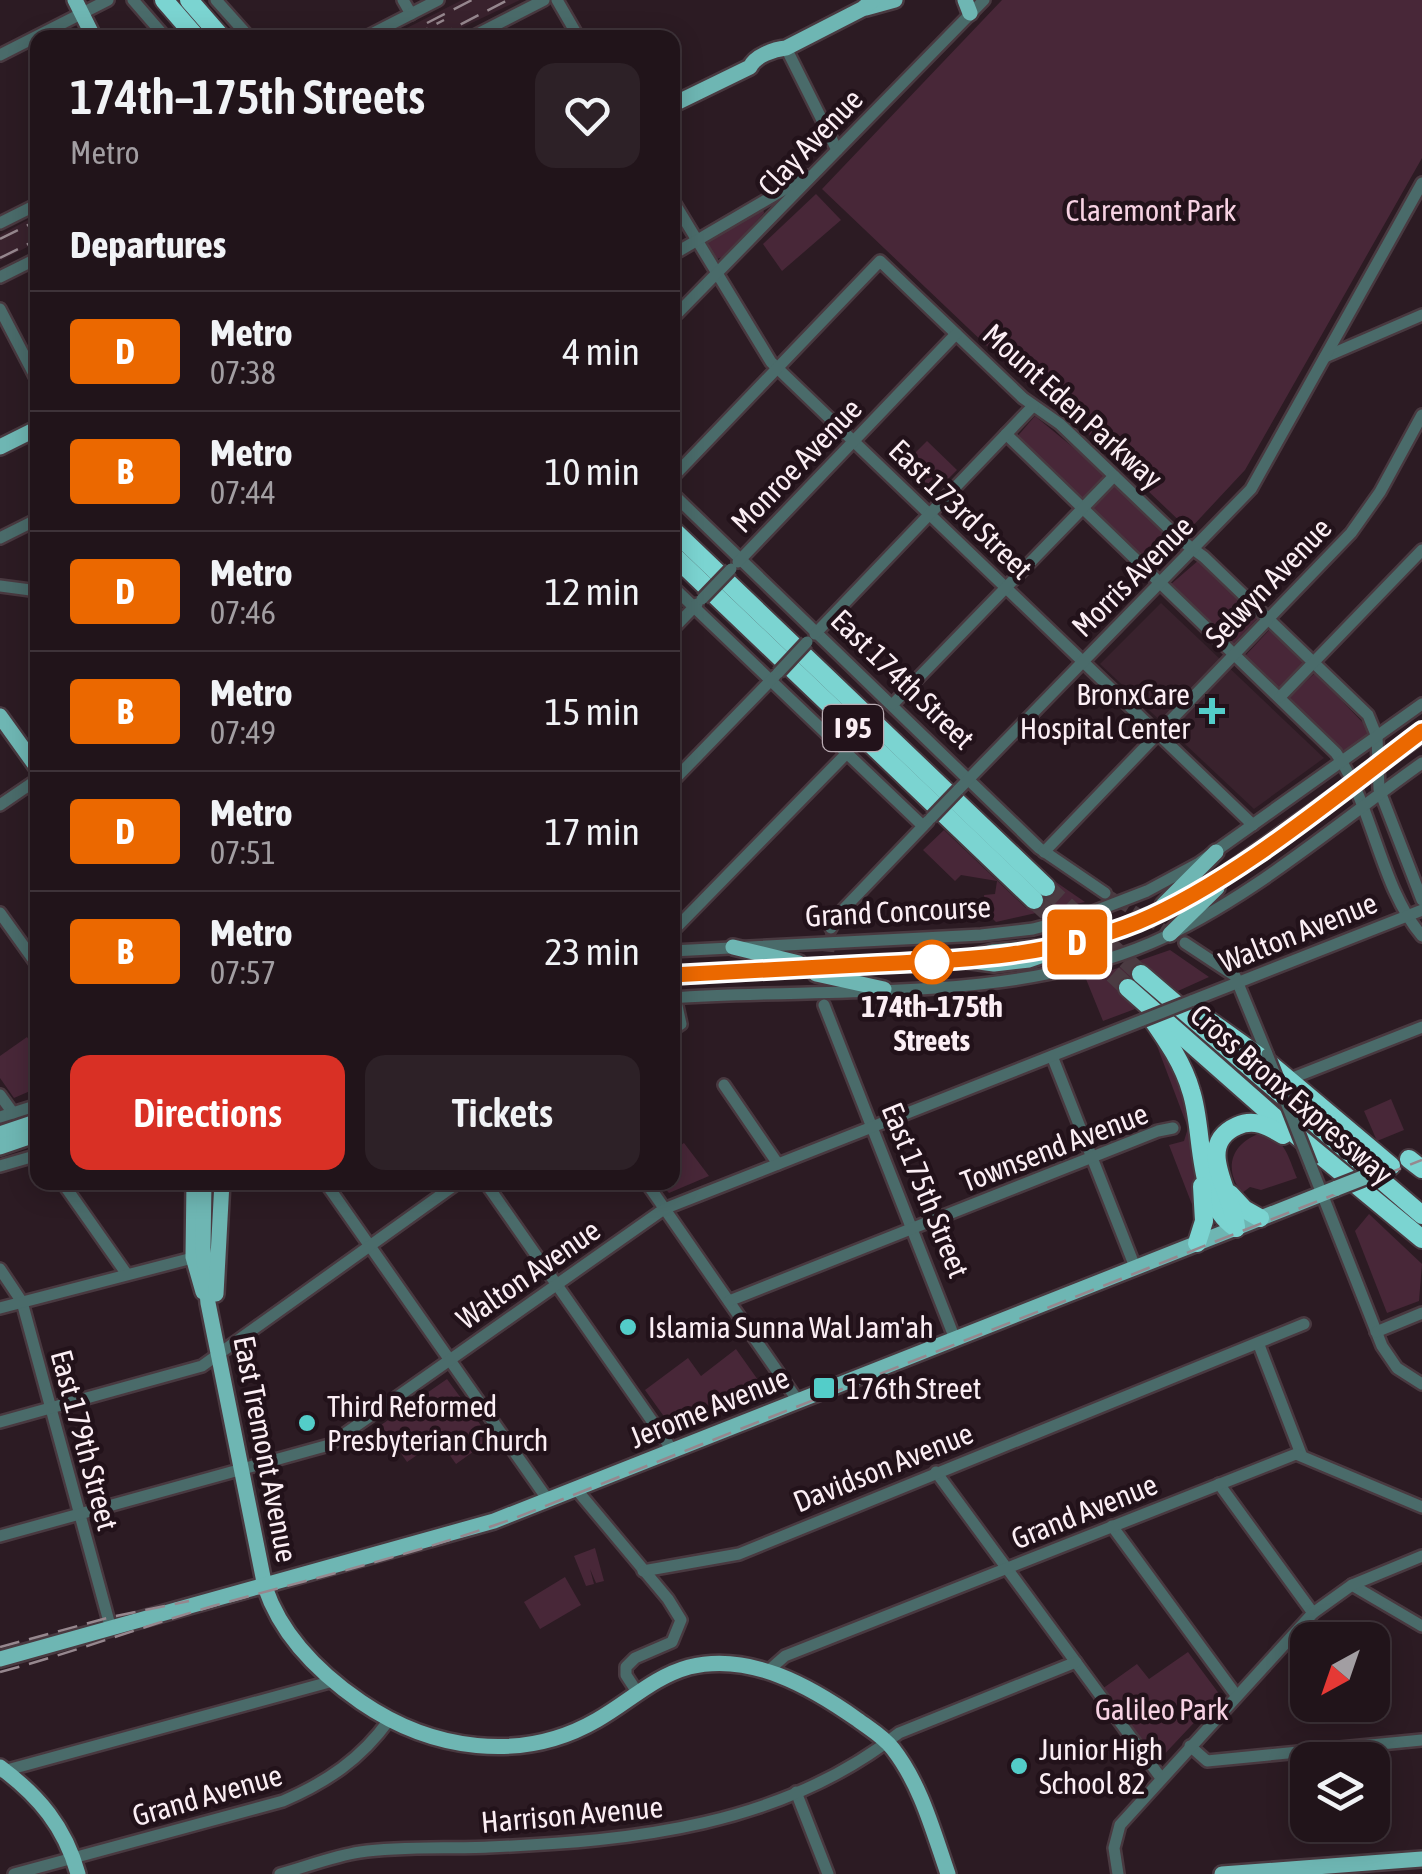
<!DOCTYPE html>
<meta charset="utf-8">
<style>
body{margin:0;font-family:"Asap Condensed",sans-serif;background:#2d2127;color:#f1f3f6;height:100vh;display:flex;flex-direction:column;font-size:38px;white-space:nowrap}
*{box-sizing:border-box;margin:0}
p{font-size:32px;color:#a29ea2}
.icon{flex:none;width:55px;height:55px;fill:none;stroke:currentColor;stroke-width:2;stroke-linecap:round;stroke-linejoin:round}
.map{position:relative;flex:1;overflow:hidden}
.drawer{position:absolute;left:30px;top:30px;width:650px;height:1160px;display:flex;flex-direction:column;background:#21141a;border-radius:20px;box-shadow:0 5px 25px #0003,0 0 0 2px #3e3339}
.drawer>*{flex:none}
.badge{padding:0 20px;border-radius:8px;font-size:35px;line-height:65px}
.needle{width:65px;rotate:220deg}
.tools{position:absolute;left:1290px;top:1622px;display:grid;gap:20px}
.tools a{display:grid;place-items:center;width:100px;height:100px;border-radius:20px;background:#21141a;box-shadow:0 5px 25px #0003,0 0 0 2px #3e3339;font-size:50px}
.map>.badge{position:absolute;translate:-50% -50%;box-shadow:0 0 0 5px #fff}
h2{padding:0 40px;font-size:38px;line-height:90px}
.round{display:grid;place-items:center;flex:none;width:105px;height:105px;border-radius:20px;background:#2d2127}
.head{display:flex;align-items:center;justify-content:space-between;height:170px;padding:0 40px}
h1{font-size:48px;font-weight:600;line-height:75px}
.cta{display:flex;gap:20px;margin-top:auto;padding:20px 40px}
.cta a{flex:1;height:115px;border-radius:20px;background:#d93025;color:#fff;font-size:40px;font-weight:600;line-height:115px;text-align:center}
.cta a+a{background:#2d2127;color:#f1f3f6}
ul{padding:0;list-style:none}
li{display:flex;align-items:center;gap:30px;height:120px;padding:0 40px;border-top:2px solid #3e3339}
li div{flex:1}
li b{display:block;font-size:38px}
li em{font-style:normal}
li .badge{min-width:110px;font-weight:700;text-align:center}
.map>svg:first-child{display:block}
.built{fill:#39222d}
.green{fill:#482738}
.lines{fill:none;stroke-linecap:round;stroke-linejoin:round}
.minor-tunnel{stroke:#4b3b42;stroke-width:11;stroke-dasharray:11 5.5;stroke-linecap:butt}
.highway-tunnel{stroke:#4b3b42;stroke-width:18;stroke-dasharray:18 9;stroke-linecap:butt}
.minor-casing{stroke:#493940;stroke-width:16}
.major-casing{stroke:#493940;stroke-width:20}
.highway-casing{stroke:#493940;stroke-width:22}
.minor{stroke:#4a6b6a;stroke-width:11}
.major{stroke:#6eb6b3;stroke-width:15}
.highway{stroke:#7bd4d1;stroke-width:18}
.rail{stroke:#96878e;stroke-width:2.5;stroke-dasharray:20 10;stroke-linecap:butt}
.minor-bridge-casing{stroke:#493940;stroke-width:16;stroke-linecap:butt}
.major-bridge-casing{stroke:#493940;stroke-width:20;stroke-linecap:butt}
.minor-bridge{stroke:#4a6b6a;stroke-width:11}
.major-bridge{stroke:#6eb6b3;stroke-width:15}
.line-casing{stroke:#fff;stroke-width:22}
.line{stroke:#eb6800;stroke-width:15}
.poi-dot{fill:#53cdc9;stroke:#22121a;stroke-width:4}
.stop-dot{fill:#fff;stroke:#eb6800;stroke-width:5}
.labels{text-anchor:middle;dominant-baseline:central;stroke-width:9;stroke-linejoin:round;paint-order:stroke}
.shield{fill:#22121a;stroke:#baacb3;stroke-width:2.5}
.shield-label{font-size:28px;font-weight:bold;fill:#fbeef4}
.street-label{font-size:30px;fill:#fbeef4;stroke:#22121a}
.park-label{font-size:30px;fill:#f7d2e3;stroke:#22121a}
.poi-label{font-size:30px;fill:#fbeef4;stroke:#22121a;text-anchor:start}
.stop-label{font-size:30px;font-weight:bold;fill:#fbeef4;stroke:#22121a}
</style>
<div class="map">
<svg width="1422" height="1874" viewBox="0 0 1422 1874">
<rect width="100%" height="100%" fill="#2c1b23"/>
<g class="built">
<polygon points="462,0 520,0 442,37 389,37"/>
<polygon points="37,215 37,242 0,261 0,235"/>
<polygon points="1161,603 1324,758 1254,809 1100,664"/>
</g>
<g class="green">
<polygon points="1002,0 1422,0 1422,158 1245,470 1189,530 1040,388 1031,388 822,189"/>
<polygon points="816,194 841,220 782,271 763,244"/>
<polygon points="763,208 764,213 725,256 717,259 707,245 710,237"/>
<polygon points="1035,416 1103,472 1105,475 1081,500 1016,438"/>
<polygon points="927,441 957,470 930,497 901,467"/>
<polygon points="1117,483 1181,545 1155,571 1090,510"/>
<polygon points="1199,560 1259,617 1232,645 1170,585"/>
<polygon points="1271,628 1307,662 1280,689 1245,656"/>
<polygon points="1315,673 1368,728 1368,739 1345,756 1287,699"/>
<polygon points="944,830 1026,908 1053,880 1085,902 996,922 993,919 992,904 985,904 984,895 995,894 997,881 961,875 955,881 923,850"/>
<polygon points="1170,950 1209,977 1178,991 1147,967 1122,994 1135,1009 1103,1021 1086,979"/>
<polygon points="1151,1030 1180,1076 1193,1135 1201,1219 1198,1220 1169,1145 1184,1141 1188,1128"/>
<polygon points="27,1037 37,1052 37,1088 14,1098 0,1078 0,1056"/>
<polygon points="1391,1099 1404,1130 1377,1141 1364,1111"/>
<path d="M1261,1133C1284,1135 1289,1159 1297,1178L1261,1190L1250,1187L1242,1193C1223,1169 1231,1143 1261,1133Z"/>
<polygon points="684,1143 709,1176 669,1193 660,1183 672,1182 673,1150"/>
<polygon points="1369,1214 1422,1264 1419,1301 1387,1313 1355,1231"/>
<polygon points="736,1349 765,1390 673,1429 645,1390 688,1358 701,1376"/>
<polygon points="447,1379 491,1439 456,1464 439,1440 407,1462 381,1425"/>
<polygon points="595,1548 604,1581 596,1583 590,1569 594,1584 586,1586 574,1556"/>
<polygon points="565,1577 581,1605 540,1629 524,1602"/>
<polygon points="1188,1652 1220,1695 1158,1761 1102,1689 1137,1664 1149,1679"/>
</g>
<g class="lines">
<g class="minor-tunnel">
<polyline points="1105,893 1177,938"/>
<polyline points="824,1001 831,928"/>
</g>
<g class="highway-tunnel">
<polyline points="1046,887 1141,974"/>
<polyline points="1034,900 1128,988"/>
</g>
<g class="minor-casing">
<g id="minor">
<polyline points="133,0 166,38"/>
<polyline points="216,0 250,38"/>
<polyline points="403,0 411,14"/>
<polyline points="557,0 579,38"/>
<polyline points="364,38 438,0"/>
<polyline points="470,38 544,0"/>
<polyline points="786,48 837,150"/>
<polyline points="0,55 108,0"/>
<polyline points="672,199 771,362 1253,825"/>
<polyline points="0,223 38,204"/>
<polyline points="672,255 807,176"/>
<polyline points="0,277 38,258"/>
<polyline points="0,309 38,382"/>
<polyline points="672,319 984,0"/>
<polyline points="1325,357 1422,315"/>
<path d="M1006,434L1336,753C1374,808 1380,887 1422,936"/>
<polyline points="672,478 880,261 1023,398 1060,424 1182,541 1204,557 1368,715 1377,737 1379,789 1422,900"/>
<polyline points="672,493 1039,848 1105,893"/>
<polyline points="0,538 38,519"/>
<polyline points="738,562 956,334"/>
<polyline points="0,586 38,591"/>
<polyline points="672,586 923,826"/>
<polyline points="672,630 697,604"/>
<polyline points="815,634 1033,406"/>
<polyline points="1280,697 1422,550"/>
<polyline points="893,704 1114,476"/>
<polyline points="672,782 775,676"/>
<polyline points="958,790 1251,489 1422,183"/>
<polyline points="0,805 38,779"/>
<polyline points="1044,852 1351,533 1380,492 1422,415"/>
<polyline points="0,913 38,966"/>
<polyline points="831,928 835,918 928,821"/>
<polyline points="673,931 847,753"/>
<polyline points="1185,943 1235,976 1267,1054"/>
<polyline points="672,951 981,935 1033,929 1085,915 1147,891 1199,863 1422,704"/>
<path d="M672,998C826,987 1009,1004 1151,943C1248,901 1336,824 1422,763"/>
<polyline points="1191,1001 1422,910"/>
<polyline points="824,1005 955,1339"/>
<polyline points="672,1030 681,1024 675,997"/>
<polyline points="1052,1056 1135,1267"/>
<polyline points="1295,1077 1422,1027"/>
<polyline points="724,1085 778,1164"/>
<polyline points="0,1095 13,1113"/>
<polyline points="0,1117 38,1105"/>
<polyline points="0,1166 38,1155"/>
<polyline points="1311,1166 1382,1346 1397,1368 1422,1384"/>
<polyline points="62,1182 126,1273"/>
<polyline points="325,1182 548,1500"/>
<polyline points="485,1182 673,1451"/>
<polyline points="646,1182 798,1401"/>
<polyline points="0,1269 22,1302 111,1629"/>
<polyline points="729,1301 1158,1131 1173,1128"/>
<polyline points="0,1308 200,1256"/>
<polyline points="1376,1332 1422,1313"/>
<polyline points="1259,1345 1301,1454"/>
<polyline points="0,1422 202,1366 459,1182"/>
<polyline points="936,1472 1161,1778"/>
<polyline points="1219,1484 1313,1613"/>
<polyline points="576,1489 668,1599 681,1620 672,1642 635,1658 626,1667 626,1675 637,1692"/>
<polyline points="1112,1526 1236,1695"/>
<polyline points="0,1536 329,1445 664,1209 1143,1020"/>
<polyline points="643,1571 739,1554 1304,1324"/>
<polyline points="1352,1585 1422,1626"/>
<polyline points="768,1671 785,1656 1296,1454 1422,1507"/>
<polyline points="1190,1746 1207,1761 1422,1740"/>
<polyline points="0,1772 333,1681"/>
<polyline points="796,1792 828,1874"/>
<path d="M14,1874L283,1801C327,1782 361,1759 389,1720"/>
<path d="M280,1874C306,1867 333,1856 360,1852C402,1846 447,1849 489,1847C634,1841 781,1826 899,1733L1076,1662"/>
<polyline points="1118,1874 1114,1848 1120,1825 1313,1613 1352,1585 1422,1556"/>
</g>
</g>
<g class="major-casing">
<g id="major">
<polyline points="75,0 94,38"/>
<polyline points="965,0 970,13"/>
<polyline points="866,8 895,0"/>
<path d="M672,105L750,67C755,56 774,49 786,48L862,9L873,0"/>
<polyline points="0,447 38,428"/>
<polyline points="0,716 38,769"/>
<polyline points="1163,905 1216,852"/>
<polyline points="1170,934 1217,888"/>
<polyline points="733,947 799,963"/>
<polyline points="967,959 993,952 1058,946"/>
<polyline points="816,974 884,989"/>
<polyline points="672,976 964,960 994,964 1029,960 1121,928 1176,904 1220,878 1422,734"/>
<polyline points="0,1134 38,1121"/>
<polyline points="0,1147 38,1134"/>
<polyline points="194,1182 193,1257 203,1292"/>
<path d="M204,1182L203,1248L208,1303L265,1587C281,1635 319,1673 361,1702C431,1750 521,1764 597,1720C629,1702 653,1677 689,1667C750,1652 810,1686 858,1720C870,1729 884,1737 893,1749C921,1785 933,1831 948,1874"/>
<polyline points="216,1294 222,1182"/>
<polyline points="0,1659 494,1521 1337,1188"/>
<path d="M0,1767C39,1796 65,1827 78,1874"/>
<polyline points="1222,1874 1422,1859"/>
</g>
</g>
<g class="highway-casing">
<g id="highway">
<polyline points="164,0 197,38"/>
<polyline points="189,0 222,38"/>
<polyline points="672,529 1046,887"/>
<polyline points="672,554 1034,900"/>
<polyline points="1141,974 1422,1215"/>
<polyline points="1128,988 1273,1116 1422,1239"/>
<path d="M1150,1016C1166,1039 1183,1063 1191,1091C1205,1133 1194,1200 1236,1228"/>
<polyline points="1204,1017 1270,1064 1391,1166"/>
<polyline points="1409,1159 1422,1169"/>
<polyline points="1230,1194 1244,1209 1260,1218"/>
<path d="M1236,1228C1235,1196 1192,1146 1237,1126C1254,1118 1268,1126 1283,1135"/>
<polyline points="1197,1243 1204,1221 1202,1186"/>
</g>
</g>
<use href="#minor" class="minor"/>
<use href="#major" class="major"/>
<use href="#highway" class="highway"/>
<g class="rail">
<polyline points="427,23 472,0"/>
<polyline points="410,38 444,20"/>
<polyline points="434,38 508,0"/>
<polyline points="0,239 38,220"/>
<polyline points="0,258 38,239"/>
<polyline points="0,1647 111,1617 189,1601"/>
<path d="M0,1672C72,1653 141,1627 213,1606C314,1578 416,1554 515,1518L1422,1160"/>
</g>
<g class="minor-bridge-casing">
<g id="minor-bridge">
<polyline points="702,599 731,569"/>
<polyline points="778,673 807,642"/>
<polyline points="931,818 958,790"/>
<polyline points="1143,1020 1191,1001"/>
<polyline points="1267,1054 1311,1166"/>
</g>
</g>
<g class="major-bridge-casing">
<polyline id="major-bridge" points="1337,1188 1383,1170"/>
</g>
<use href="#minor-bridge" class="minor-bridge"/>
<use href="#major-bridge" class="major-bridge"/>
</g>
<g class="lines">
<g class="line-casing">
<path id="line" d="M672,975C741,971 809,968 878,964C968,960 1054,956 1138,922C1234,882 1338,794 1422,731"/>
</g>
<use href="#line" class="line"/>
</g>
<g class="poi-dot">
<path d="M1207 696h10v10h10v10h-10v10h-10v-10h-10v-10h10z"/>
<circle cx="628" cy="1327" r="10"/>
<rect x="812" y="1376" width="24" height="24" rx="5"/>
<circle cx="307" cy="1423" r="10"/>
<circle cx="1019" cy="1766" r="10"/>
</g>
<circle class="stop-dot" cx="932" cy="962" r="20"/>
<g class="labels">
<rect class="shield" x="823" y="705" width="60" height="46" rx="8"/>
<g class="shield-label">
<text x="853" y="728">I 95</text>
</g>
<g class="street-label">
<text transform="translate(810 142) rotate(-46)">Clay Avenue</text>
<text transform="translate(1073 406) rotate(42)">Mount Eden Parkway</text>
<text transform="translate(796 465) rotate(-46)">Monroe Avenue</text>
<text transform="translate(961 509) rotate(44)">East 173rd Street</text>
<text transform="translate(1132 576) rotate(-45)">Morris Avenue</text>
<text transform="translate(1268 582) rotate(-46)">Selwyn Avenue</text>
<text transform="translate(903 679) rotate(44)">East 174th Street</text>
<text transform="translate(898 911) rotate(-3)">Grand Concourse</text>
<text transform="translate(1298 932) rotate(-22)">Walton Avenue</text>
<text transform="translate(1292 1094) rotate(41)">Cross Bronx Expressway</text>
<text transform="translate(1054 1147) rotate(-21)">Townsend Avenue</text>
<text transform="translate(926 1190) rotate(68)">East 175th Street</text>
<text transform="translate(528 1274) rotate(-35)">Walton Avenue</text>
<text transform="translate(709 1407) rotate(-22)">Jerome Avenue</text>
<text transform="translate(85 1440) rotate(75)">East 179th Street</text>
<text transform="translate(266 1449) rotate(79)">East Tremont Avenue</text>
<text transform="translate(883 1467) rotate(-22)">Davidson Avenue</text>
<text transform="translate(1084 1511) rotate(-22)">Grand Avenue</text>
<text transform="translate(207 1795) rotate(-16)">Grand Avenue</text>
<text transform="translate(572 1814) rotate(-5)">Harrison Avenue</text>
</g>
<g class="park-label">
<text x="1151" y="210">Claremont Park</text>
<text x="1162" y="1709">Galileo Park</text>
</g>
<g class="poi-label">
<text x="1190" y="694" text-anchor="end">BronxCare<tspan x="1190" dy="34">Hospital Center</tspan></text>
<text x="648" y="1327">Islamia Sunna Wal Jam'ah</text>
<text x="846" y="1388">176th Street</text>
<text x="327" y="1406">Third Reformed<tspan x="327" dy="34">Presbyterian Church</tspan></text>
<text x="1039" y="1749">Junior High<tspan x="1039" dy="34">School 82</tspan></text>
</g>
<g class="stop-label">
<text x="932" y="1006">174th–175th<tspan x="932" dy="34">Streets</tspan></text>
</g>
</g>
</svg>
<div class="tools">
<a><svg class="needle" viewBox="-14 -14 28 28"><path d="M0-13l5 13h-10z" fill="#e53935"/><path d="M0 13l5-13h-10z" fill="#a29ea2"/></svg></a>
<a><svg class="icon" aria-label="layers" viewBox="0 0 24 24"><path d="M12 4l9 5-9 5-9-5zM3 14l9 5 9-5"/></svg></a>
</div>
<b class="badge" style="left:1077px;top:942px;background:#eb6800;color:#fff">D</b>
<section class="drawer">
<div class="head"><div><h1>174th–175th Streets</h1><p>Metro</p></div><a class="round"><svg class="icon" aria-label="heart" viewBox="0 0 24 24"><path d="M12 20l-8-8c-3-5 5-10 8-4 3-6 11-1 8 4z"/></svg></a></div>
<h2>Departures</h2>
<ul>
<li><span class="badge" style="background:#eb6800;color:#fff">D</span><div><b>Metro</b><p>07:38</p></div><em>4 min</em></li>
<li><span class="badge" style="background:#eb6800;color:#fff">B</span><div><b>Metro</b><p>07:44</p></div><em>10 min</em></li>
<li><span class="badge" style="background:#eb6800;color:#fff">D</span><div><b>Metro</b><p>07:46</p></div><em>12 min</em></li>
<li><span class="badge" style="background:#eb6800;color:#fff">B</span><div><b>Metro</b><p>07:49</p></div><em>15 min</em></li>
<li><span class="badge" style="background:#eb6800;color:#fff">D</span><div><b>Metro</b><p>07:51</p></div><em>17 min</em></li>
<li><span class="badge" style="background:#eb6800;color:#fff">B</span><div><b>Metro</b><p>07:57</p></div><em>23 min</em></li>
</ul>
<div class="cta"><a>Directions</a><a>Tickets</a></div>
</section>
</div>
